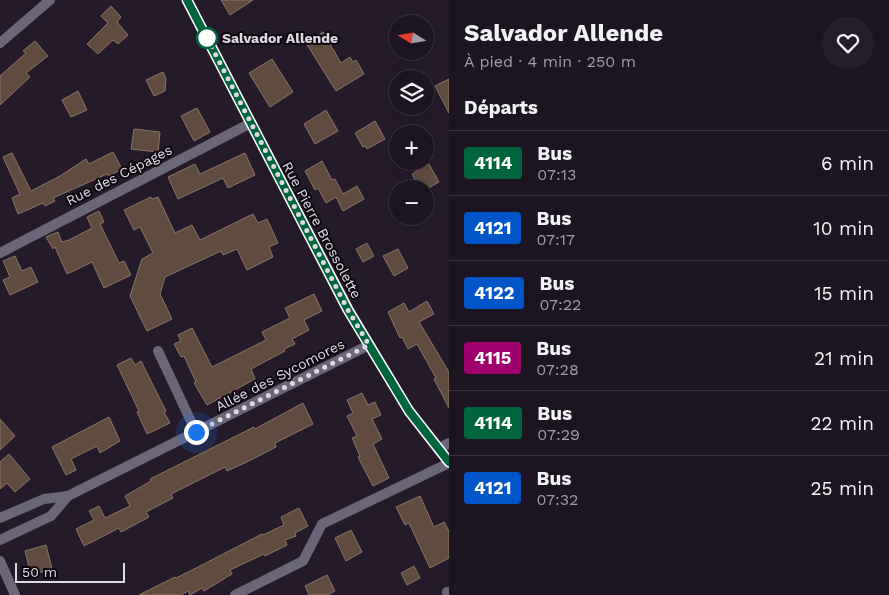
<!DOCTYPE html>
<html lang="fr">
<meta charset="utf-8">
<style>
body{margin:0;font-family:"Work Sans",sans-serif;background:#251d29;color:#f1f3f6;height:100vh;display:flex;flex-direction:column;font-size:19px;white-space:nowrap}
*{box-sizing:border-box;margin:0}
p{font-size:16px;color:#a09ea5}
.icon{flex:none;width:28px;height:28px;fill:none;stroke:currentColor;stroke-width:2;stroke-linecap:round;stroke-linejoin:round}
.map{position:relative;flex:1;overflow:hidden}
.details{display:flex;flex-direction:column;background:#1c1420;width:440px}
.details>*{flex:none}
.badge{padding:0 10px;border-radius:4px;font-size:18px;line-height:32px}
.needle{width:32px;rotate:281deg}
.controls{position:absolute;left:389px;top:15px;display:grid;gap:10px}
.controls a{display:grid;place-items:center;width:45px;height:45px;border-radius:50%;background:#1c1420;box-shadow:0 2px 12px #0003,0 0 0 1px #3a333e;font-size:25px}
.scale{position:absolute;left:15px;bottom:12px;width:110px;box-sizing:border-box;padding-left:5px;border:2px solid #e0d9e4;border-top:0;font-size:14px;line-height:18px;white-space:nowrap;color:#e0d9e4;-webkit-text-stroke:4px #0b070e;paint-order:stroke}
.you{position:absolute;width:25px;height:25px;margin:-12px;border:4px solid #fff;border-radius:50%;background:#1a73e8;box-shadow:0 0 0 8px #1a73e833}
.map>.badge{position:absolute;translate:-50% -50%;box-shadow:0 0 0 2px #fff}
h2{padding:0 15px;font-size:19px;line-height:45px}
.round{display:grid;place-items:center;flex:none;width:52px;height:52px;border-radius:26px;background:#251d29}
.summary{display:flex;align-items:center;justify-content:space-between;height:85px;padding:0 15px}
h1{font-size:24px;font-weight:700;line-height:38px}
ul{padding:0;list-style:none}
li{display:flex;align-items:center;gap:15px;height:65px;padding:0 15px;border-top:1px solid #3a333e}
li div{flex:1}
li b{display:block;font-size:19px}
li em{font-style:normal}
li .badge{min-width:55px;font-weight:700;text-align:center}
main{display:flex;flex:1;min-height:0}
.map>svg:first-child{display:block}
.building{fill:#5f4c3f;stroke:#897567}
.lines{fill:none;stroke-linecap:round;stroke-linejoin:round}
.street{stroke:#6c667b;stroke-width:10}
.secondary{stroke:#998eb0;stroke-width:10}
.line-casing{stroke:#fff;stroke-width:11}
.line{stroke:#00643c;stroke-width:8}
.walk{stroke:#e0d9e4;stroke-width:5;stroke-dasharray:0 9}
.stop-dot{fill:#fff;stroke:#00643c;stroke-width:2.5}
.labels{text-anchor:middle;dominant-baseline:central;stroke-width:4;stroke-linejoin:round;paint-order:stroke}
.stop-label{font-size:14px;font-weight:bold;fill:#e0d9e4;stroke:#0b070e;text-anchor:start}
.street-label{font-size:14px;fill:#e0d9e4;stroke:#0b070e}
</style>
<main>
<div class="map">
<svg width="449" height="595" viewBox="0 0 449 595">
<rect width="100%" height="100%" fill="#251a2a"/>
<g class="building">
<polygon points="221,0 253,0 230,15"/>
<polygon points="111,6 121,17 117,22 128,35 118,44 113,40 98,54 87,44 108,23 101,16"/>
<polygon points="323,32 341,63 350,57 353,62 356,60 364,74 336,91 306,43"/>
<polygon points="35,41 48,56 26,73 30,77 0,105 0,76 26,53 23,51"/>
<polygon points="272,59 293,92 270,107 249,73"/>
<polygon points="163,72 166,79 165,91 154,96 146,80"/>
<polygon points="449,79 449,113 435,86"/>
<polygon points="78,91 87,110 71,117 62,100"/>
<polygon points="197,108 210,132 194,141 181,116"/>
<polygon points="326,110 338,131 315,144 304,124"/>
<polygon points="375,121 385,139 367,149 366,146 363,147 355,133"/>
<polygon points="134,129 160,132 158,152 131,149"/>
<polygon points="113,152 122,169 109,176 107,174 53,198 55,201 45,206 43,203 18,214 12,198 20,194 3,157 12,153 31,191 60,176 86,159 89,164"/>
<polygon points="245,153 255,175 228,188 223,178 178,199 168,177 195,164 200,174"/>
<polygon points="322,161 332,180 335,179 343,194 357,186 364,199 343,211 336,197 326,203 318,188 315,190 305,171"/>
<polygon points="429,164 439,182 427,189 420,189 412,174"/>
<polygon points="151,197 152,199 158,197 175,233 192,225 200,240 253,214 258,223 267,219 278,243 269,247 273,257 247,270 237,249 223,255 221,251 165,277 160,294 172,319 147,331 130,296 142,259 153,253 140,227 134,230 124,210"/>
<polygon points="99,211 104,222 100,224 119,263 124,261 131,275 104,288 92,262 67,274 55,247 53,249 46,237 58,232 62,242 69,240 92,228 87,217"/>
<polygon points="367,243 374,256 363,262 356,249"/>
<polygon points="398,249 408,268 394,276 383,256"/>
<polygon points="15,256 22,271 31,267 38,282 10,295 3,280 10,277 3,261"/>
<polygon points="314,294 322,311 304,320 309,330 292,339 295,344 284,349 285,351 251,369 255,379 207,405 194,383 196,382 184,356 181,357 174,344 181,341 178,335 192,328 212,367 266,340 262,332 290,318 285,308"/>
<polygon points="427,301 434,314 419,322 449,372 449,408 434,379 436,378 417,344 408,349 402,337 400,338 388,312 404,303 409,312"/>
<polygon points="131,358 135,365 141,361 166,411 164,412 170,423 147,434 137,412 139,411 117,365"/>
<polygon points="362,393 368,405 375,402 381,415 372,419 382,439 373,444 389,478 373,486 358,457 360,456 352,438 357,436 347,416 353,413 347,400"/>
<polygon points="303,403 313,424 275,443 276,447 249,461 227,471 225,467 171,494 173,498 146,512 149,517 121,532 119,528 84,546 76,529 94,520 89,511 99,506 105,518 130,506 125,496 151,481 150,479 254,427 255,429"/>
<polygon points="109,417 120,441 100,453 97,446 71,459 76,470 66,475 52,447"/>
<polygon points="0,419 15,436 0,450"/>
<polygon points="9,454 30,479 15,492 7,483 0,489 0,462"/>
<polygon points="420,496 434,527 444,522 449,531 449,558 430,568 409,523 405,525 396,507"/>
<polygon points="299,508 308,526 295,533 296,536 285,540 287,545 265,556 264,554 230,570 232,574 204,591 202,588 190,595 188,591 181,595 139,595 175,577 176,578 198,567 262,534 263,535 284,525 281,517"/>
<polygon points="351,530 362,552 346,561 335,538"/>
<polygon points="46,545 52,569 31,575 25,551"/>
<polygon points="414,566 420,578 407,585 401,573"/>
<polygon points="327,575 335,591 328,595 309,595 305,586"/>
</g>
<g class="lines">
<g class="street">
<polyline points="0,43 50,0"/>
<polyline points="0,253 251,123"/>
<polyline points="158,351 196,432"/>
<polyline points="438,449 449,443"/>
<polyline points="0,518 44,499 68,496 369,345"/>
<polyline points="0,540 51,516 68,496"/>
<polyline points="0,561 15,595"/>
<polyline points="447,592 449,595"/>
<polyline points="235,595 303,561 322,524 449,463"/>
</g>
<polyline class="secondary" points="187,0 349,310 409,411 449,462"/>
</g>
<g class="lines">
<g class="line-casing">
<polyline id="line" points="187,0 348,310 409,411 449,462"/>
</g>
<use href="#line" class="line"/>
<polyline class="walk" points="196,432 369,345 348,310 207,38"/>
</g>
<circle class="stop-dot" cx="207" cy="38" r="10"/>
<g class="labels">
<g class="stop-label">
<text x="222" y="38">Salvador Allende</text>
</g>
<g class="street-label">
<text transform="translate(119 175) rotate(-27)">Rue des Cépages</text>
<text transform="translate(322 230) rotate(62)">Rue Pierre Brossolette</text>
<text transform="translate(280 375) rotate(-27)">Allée des Sycomores</text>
</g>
</g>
</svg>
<div class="controls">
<a><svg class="needle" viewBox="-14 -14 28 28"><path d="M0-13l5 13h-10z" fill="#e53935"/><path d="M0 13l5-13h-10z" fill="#a09ea5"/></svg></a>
<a><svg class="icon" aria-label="layers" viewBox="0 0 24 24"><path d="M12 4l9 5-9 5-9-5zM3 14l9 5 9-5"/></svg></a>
<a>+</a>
<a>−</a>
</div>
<div class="scale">50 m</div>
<div class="you" style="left:196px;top:432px"></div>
</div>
<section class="details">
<div class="summary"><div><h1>Salvador Allende</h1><p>À pied · 4 min · 250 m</p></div><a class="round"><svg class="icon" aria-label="heart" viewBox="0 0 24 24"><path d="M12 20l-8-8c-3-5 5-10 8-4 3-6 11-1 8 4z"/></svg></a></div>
<h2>Départs</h2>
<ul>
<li><span class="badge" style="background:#00643c;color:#fff">4114</span><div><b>Bus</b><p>07:13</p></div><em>6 min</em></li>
<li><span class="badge" style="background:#0055c8;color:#fff">4121</span><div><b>Bus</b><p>07:17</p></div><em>10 min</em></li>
<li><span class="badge" style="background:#0055c8;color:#fff">4122</span><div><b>Bus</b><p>07:22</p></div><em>15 min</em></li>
<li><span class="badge" style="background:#a0006e;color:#fff">4115</span><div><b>Bus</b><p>07:28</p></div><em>21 min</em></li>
<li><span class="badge" style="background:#00643c;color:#fff">4114</span><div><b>Bus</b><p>07:29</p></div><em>22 min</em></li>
<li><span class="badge" style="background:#0055c8;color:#fff">4121</span><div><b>Bus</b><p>07:32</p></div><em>25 min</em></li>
</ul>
</section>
</main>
